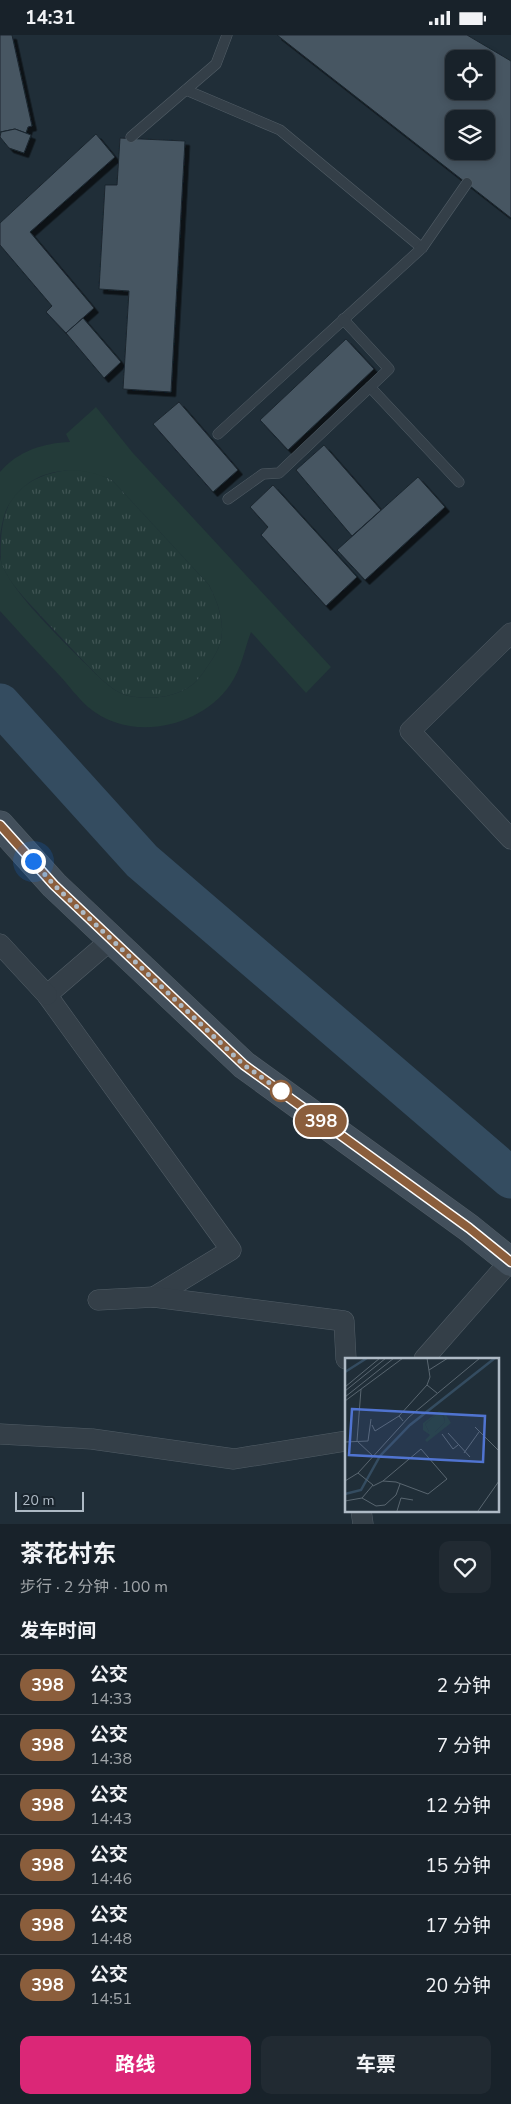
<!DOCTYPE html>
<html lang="zh">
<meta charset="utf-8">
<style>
body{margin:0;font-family:"Nunito Sans","Noto Sans SC",sans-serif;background:#212a32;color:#f1f3f6;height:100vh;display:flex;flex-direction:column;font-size:19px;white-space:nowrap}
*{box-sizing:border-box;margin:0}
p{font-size:16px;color:#9fa4a8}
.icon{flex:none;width:28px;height:28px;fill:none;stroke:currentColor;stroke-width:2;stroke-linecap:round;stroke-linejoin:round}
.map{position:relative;height:1489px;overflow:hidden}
.side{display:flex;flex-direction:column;background:#18222a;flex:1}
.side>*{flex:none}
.badge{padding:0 10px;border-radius:16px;font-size:18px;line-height:32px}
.controls{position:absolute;left:445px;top:15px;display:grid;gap:10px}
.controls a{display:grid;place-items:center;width:50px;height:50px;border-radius:10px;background:#18222a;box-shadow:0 2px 8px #0003,0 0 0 1px #363f47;font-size:25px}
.scale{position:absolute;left:15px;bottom:12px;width:69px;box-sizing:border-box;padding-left:5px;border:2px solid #aebac5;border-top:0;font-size:14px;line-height:18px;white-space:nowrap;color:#aebac5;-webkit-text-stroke:4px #19242d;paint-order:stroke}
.you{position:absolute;width:25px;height:25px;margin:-12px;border:4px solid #fff;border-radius:50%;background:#1a73e8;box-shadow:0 0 0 8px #1a73e833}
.map>.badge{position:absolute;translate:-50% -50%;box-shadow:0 0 0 2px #fff}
h2{padding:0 20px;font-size:19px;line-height:45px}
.round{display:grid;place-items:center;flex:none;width:52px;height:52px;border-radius:10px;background:#212a32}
.head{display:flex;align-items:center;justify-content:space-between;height:85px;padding:0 20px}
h1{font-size:24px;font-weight:700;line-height:38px}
.cta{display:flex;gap:10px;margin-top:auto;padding:10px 20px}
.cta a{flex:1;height:58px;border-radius:10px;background:#db2777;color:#fff;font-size:20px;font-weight:700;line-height:58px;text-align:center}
.cta a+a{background:#212a32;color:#f1f3f6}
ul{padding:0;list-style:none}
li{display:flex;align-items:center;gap:15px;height:60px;padding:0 20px;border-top:1px solid #363f47}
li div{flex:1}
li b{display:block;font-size:19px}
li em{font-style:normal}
li .badge{min-width:55px;font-weight:700;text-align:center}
.status{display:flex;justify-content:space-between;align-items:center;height:35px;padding:0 25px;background:#18222a;direction:ltr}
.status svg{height:14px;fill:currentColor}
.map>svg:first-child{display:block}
.grass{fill:url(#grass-tufts)}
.pitch{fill:#233b39}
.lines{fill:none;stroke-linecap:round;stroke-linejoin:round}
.river{stroke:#344c60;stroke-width:41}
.building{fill:#465662;stroke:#1b262f;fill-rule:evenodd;filter:url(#shadow)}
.lane-casing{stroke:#515d66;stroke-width:11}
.street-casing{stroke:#515d66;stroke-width:21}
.secondary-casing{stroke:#515d66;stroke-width:29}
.lane{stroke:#343f48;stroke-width:10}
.street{stroke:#343f48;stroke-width:20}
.secondary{stroke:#424f5b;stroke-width:28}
.line-casing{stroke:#fff;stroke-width:11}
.line{stroke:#8b5e3c;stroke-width:8}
.walk{stroke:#aebac5;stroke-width:5;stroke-dasharray:0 9}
.stop-dot{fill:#fff;stroke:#8b5e3c;stroke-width:2.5}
.inset-river{fill:none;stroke:#344c60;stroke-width:2.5}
.inset-road{fill:none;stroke:#596670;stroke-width:1}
.view{fill:#5074d1;fill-opacity:0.15;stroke:#5074d1;stroke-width:2.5}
.inset-edge{fill:none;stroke:#aebac5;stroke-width:2.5}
</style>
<div class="status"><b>14:31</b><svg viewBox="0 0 49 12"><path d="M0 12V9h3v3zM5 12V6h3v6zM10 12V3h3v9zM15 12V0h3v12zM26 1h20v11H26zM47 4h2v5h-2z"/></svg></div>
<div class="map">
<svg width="511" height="1489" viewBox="0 0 511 1489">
<defs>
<pattern id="grass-tufts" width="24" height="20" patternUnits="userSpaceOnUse" patternTransform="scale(1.25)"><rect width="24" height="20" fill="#233b39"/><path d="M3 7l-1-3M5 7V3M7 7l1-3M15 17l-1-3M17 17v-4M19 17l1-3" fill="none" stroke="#405554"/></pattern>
<filter id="shadow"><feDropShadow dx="4.5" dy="4.5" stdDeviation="0" flood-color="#0009"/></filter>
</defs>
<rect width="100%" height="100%" fill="#202e38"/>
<path class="grass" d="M76,434L96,437L112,445L209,550C217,566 225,586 221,605C219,614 214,622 209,629C204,636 199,645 192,650C175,663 149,665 129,661C118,659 108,650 100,643C80,623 61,602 42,582C27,565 8,548 1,527C0,511 1,489 7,474C19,445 48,437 76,434Z"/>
<path class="pitch" d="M96,372L132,417L331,632L306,658L251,597C244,615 242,633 230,650C200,693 130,708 88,672C78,663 69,651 60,641C40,620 20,598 0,576V521C2,551 77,619 100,643C108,650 118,659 129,661C149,665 175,663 192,650C199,645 204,636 209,629C214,622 219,614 221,605C225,586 217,566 209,550L112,445C78,429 35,432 12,465C4,475 2,489 0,501V437C18,416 43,408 70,407L66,399Z"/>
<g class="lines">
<polyline class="river" points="0,669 142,826 511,1143"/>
</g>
<g class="building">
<polygon points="0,0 12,0 32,91 28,92 26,98 15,94 0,97"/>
<path d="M277,0H467L511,26V183ZM454,24H486V56H454ZM454,84H486V116H454Z"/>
<polygon points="15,94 31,100 24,118 9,113 0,102 1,97"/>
<polygon points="96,99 115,122 30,197 94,273 66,298 46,277 52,271 0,210 0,188"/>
<polygon points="120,103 185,106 171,357 123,354 129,256 99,254 105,150 117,150"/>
<polygon points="83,283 121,327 104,343 66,298"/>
<polygon points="346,304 374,334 288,415 260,385"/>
<polygon points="179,367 238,435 213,457 153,389"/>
<polygon points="324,410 381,475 352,501 296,435"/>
<polygon points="418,442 445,472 365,545 337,515"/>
<polygon points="273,450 357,542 326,571 261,500 268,492 250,472"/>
</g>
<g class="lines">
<g class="lane-casing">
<g id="lane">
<polyline points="186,55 280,95 422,213"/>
<polyline points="131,102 216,29 227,0"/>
<polyline points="370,352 459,447"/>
<polyline points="218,399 422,213 467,148"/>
<polyline points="228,464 263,439 279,438 389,334 343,284"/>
</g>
</g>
<g class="street-casing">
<g id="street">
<polyline points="511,598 410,696 511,804"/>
<polyline points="112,904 47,960 231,1215 154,1262"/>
<polyline points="0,909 47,960"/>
<polyline points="98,1265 154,1262 344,1286 346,1324"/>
<polyline points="424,1324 510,1226"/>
<polyline points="0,1399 92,1404 234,1424 346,1406"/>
<polyline points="361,1475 363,1489"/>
</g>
</g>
<g class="secondary-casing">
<polyline id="secondary" points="0,790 54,850 244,1030 469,1193 511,1227"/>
</g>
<use href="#lane" class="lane"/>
<use href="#street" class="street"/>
<use href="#secondary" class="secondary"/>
</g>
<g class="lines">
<g class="line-casing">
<polyline id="line" points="0,790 54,850 244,1030 469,1193 511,1227"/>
</g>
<use href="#line" class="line"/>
<polyline class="walk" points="33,826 54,850 244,1030 281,1056"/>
</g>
<circle class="stop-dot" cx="281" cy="1056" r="10"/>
<g transform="translate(345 1323)">
<rect width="154" height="154" fill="#202e38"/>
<path d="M93,55L98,57L100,64L90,74H84L80,66Z" fill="#233b39"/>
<path d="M94,53L100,55L106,65L82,84L80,82L85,77L78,72V65ZM93,55L99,58L100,64L90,74H84L80,66Z" fill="#233b39" fill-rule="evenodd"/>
<path class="inset-river" d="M0,14L22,0M0,136L16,132L35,98L65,67L150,0"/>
<path class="inset-road" d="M82,0L85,19L82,27M84,12L103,0M0,29L35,0M16,31L12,83L28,98M0,33L41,0M0,39L49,0M0,43L58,0M54,58L82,27L92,35M27,67L30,73L54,58L58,63M130,69L154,93M103,75L125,99M97,76L108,91L113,87M0,84L23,83L26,61M119,95L134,74M0,123L13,115L64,59L135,0M28,128L38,123L51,124L83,136L102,121L76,91L38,123M17,140L31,148L40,147L51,137L55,126M0,143L17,140L28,127L13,115M52,153L56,140L68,142M133,153L154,123"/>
<path class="view" d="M7,51L140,58L138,104L4,97Z"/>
<rect width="154" height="154" class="inset-edge"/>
</g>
</svg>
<div class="controls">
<a><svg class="icon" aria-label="locate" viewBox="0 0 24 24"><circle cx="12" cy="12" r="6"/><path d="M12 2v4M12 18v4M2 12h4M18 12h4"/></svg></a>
<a><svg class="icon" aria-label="layers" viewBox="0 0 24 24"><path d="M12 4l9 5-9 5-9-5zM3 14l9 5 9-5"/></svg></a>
</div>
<div class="scale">20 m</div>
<div class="you" style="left:33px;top:826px"></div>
<b class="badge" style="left:321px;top:1086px;background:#8b5e3c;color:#fff">398</b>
</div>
<section class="side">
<div class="head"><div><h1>茶花村东</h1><p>步行 · 2 分钟 · 100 m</p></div><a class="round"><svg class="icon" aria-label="heart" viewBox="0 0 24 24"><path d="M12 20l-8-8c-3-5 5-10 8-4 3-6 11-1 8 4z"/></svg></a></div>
<h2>发车时间</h2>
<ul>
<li><span class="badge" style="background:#8b5e3c;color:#fff">398</span><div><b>公交</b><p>14:33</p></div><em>2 分钟</em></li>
<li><span class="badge" style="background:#8b5e3c;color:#fff">398</span><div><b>公交</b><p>14:38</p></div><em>7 分钟</em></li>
<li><span class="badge" style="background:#8b5e3c;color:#fff">398</span><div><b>公交</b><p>14:43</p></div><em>12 分钟</em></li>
<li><span class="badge" style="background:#8b5e3c;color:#fff">398</span><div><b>公交</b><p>14:46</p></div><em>15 分钟</em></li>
<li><span class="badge" style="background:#8b5e3c;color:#fff">398</span><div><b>公交</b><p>14:48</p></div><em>17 分钟</em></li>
<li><span class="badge" style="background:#8b5e3c;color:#fff">398</span><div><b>公交</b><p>14:51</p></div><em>20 分钟</em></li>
</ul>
<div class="cta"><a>路线</a><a>车票</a></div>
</section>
